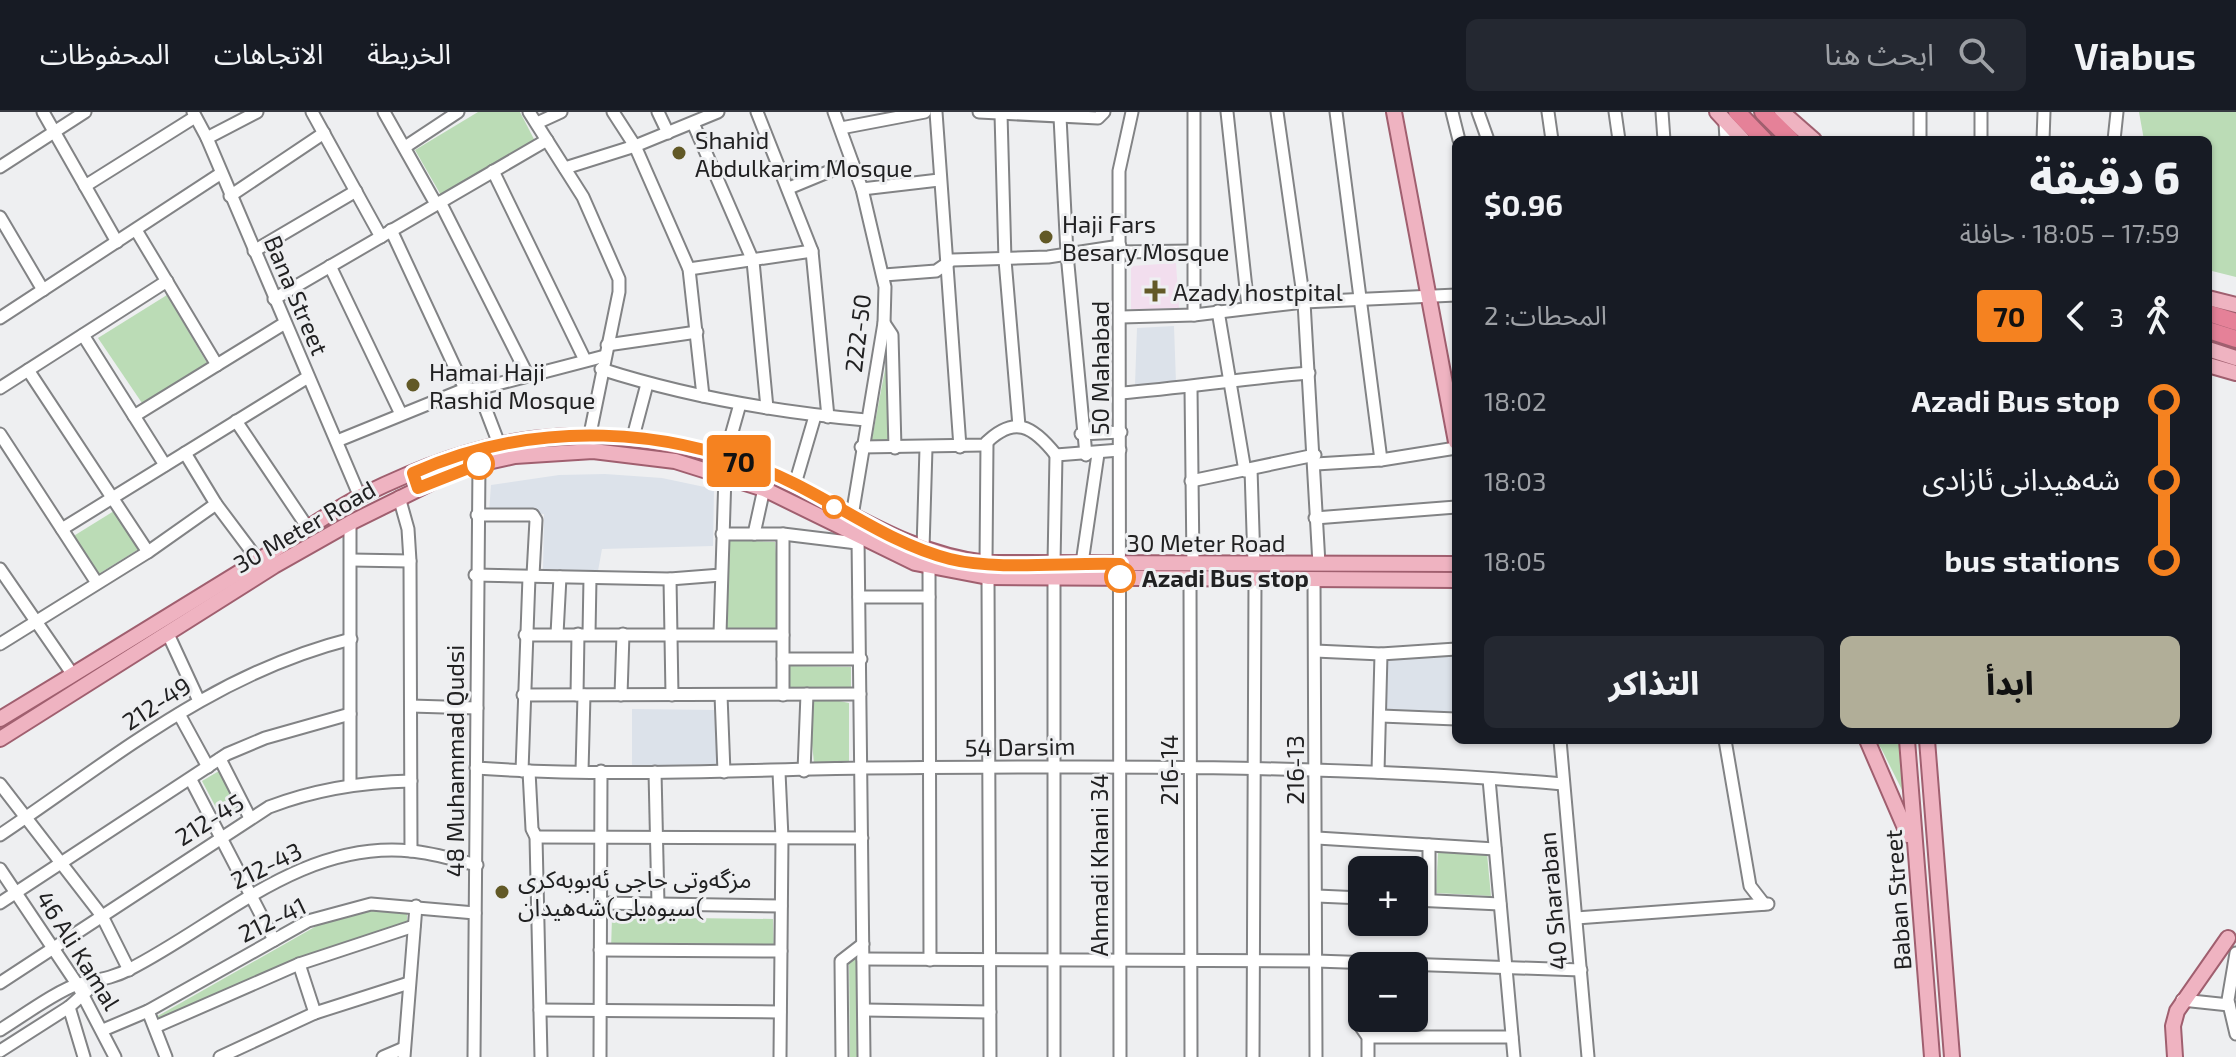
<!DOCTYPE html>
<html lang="ar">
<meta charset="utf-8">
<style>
body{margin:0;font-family:"Exo 2","Noto Sans Arabic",sans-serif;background:#242831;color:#f1f3f6;direction:rtl;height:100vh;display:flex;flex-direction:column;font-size:30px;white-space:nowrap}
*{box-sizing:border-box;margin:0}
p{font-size:26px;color:#9ea1a6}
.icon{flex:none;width:44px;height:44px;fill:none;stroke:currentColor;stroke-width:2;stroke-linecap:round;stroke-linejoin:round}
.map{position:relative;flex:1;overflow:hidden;direction:ltr}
.drawer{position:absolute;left:1452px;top:24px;width:760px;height:608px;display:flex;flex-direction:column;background:#171b24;border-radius:12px;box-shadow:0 2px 6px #0004;direction:rtl}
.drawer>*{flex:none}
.badge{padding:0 16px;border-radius:6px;font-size:28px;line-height:52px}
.fabs{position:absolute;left:1348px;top:744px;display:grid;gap:16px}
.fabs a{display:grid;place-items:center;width:80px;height:80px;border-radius:12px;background:#171b24;box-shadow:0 2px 6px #0004;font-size:40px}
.map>.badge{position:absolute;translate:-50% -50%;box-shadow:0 0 0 4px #fff}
.legs{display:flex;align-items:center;gap:12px;height:88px;padding:0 32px;font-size:26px}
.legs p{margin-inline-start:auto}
.summary{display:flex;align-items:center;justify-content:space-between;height:136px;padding:0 32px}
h1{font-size:44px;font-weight:800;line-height:60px}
.action{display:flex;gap:16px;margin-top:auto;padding:16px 32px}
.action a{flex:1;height:92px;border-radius:12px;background:#b1ae98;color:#111;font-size:32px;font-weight:800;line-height:92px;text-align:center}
.action a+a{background:#242831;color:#f1f3f6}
ul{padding:0 32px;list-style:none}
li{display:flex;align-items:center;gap:28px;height:80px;font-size:30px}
li i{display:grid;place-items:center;width:12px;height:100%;margin:0 10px;background:currentColor}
li i::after{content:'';width:20px;height:20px;margin:-10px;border:6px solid;border-radius:50%;background:#171b24}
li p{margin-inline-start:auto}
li:first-child i{background:linear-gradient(#0000 50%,currentColor 0)}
li:last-child i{background:linear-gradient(currentColor 50%,#0000 0)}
header{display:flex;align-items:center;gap:48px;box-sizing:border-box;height:112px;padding:0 40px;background:#171b24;border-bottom:2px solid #363941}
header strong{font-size:38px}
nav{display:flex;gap:44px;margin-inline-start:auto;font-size:28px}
.search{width:560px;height:72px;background:#242831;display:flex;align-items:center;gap:20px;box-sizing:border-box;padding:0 28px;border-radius:12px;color:#9ea1a6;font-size:30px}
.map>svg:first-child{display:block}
.built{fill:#dce2ea}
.medical{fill:#f2deee}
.green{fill:#bbdcb6}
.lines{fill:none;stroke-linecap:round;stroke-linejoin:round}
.minor-casing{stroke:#828385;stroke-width:15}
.major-casing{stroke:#a05f6f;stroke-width:18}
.highway-casing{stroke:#a05f6f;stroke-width:20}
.minor{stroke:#fff;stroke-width:11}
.major{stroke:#efb3c1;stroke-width:14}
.highway{stroke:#e58198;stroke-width:16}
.line-1-casing{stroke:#fff;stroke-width:18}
.line-1{stroke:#f58220;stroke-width:12}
.poi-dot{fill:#625926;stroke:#eeeff1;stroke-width:3}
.stop-1-dot{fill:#fff;stroke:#f58220;stroke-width:4}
.labels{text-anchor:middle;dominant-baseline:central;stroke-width:6;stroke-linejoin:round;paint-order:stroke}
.poi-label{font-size:24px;fill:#212122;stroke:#eeeff1;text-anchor:start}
.street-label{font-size:24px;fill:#212122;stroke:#eeeff1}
.stop-label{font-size:24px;font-weight:bold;fill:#212122;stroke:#eeeff1;text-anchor:start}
</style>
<header>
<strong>Viabus</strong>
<div class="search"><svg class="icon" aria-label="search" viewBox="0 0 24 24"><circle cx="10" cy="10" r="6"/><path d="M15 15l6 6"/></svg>ابحث هنا</div>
<nav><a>الخريطة</a><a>الاتجاهات</a><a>المحفوظات</a></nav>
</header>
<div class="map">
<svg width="2236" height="945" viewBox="0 0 2236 945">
<rect width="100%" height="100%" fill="#eeeff1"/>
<g class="built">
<polygon points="1174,214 1176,271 1135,273 1137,216"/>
<polygon points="605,362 662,366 714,377 713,434 602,437 598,459 543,458 544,402 489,400 491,373 559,363"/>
<polygon points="1456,540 1456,602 1384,600 1384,545"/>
<polygon points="632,597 717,598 721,656 632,657"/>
</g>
<polygon class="medical" points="1176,151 1179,197 1131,200 1131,154"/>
<g class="green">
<polygon points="478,0 520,0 536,31 442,85 415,38"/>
<polygon points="2139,0 2236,0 2236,165 2208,158 2208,28 2144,28"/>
<polygon points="167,183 207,251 142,291 98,226"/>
<polygon points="893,215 898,332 871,332"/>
<polygon points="114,399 139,437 97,463 72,425"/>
<polygon points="729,428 775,430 783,523 727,516"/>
<polygon points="789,554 851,555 851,577 789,577"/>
<polygon points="807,582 849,591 849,650 814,651"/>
<polygon points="1875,628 1907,628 1912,698 1881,636"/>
<polygon points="219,659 238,698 222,707 202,669"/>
<polygon points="1438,740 1487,742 1491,784 1436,781"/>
<path d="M377,796L407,798V813C321,830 238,874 158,909L156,905L327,808Z"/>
<polygon points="612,805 773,807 774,839 611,838"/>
<polygon points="849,847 858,847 859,945 850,945"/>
</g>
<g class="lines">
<g class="minor-casing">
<g id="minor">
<polyline points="43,0 117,130"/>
<polyline points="193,0 207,26 360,385"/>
<polyline points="312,0 381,125"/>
<polyline points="384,0 436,92"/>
<polyline points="529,0 583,85 619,167 619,180 590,322"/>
<polyline points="613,0 635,34 689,157 703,284"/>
<polyline points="658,0 668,21"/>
<polyline points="757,0 812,139 828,305"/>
<polyline points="834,0 862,77 885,175 884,211 852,404"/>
<polyline points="936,0 960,335"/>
<polyline points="979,0 1098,6 1104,0"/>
<polyline points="1227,0 1248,195"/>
<polyline points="1277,0 1304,190 1319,452"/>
<polyline points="1336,0 1381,348"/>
<polyline points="1452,0 1459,28"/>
<polyline points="1478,0 1488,28"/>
<polyline points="1548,0 1552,28"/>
<polyline points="1615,0 1619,28"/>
<polyline points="1662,0 1664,28"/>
<polyline points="1920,0 1920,28"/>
<polyline points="1001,2 1005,148 1019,314"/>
<polyline points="1060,5 1067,142 1086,343"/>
<polyline points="537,11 561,0"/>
<polyline points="693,11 753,149 767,296"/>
<polyline points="1725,11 1726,28"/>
<polyline points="841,16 925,0"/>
<polyline points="207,26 257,0"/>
<polyline points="1981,28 1981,0"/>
<polyline points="2043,28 2044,0"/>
<polyline points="2114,28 2117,0"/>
<polyline points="405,35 458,0"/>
<polyline points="0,55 85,0"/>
<polyline points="565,56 635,34 718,0"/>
<polyline points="493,59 585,248"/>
<polyline points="85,74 195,5"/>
<polyline points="789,76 852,50"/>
<polyline points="862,77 939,68"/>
<polyline points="230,84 324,21"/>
<polyline points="440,90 528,264"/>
<polyline points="0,105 43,178"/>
<polyline points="136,118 217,253"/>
<polyline points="391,118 465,277"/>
<polyline points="254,139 356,79"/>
<polyline points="1120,140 1192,139"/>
<polyline points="330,154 400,300"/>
<polyline points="689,157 812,139"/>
<polyline points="884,163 936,159 952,148 1048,145 1120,134"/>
<polyline points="274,187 547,28"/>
<polyline points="1218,199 1245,359"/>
<polyline points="1194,203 1194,0"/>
<polyline points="1121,205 1194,203 1304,190 1456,183"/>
<polyline points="0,206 220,62"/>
<polyline points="884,211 892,223 895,336"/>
<polyline points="83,223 165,353"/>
<polyline points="607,233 697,220"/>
<path d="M601,257C688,285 776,300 866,308"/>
<polyline points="28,258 148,440"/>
<polyline points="0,276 167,169"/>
<polyline points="1191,276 1193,452"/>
<polyline points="478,277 499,332"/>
<path d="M1121,281C1184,276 1245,266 1309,261"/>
<polyline points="134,304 285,211"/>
<polyline points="236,309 308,416"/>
<polyline points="0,322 97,471"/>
<polyline points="1081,322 1121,320"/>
<polyline points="633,325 647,272"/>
<polyline points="337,329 465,277 478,277 605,244"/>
<path d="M861,335L984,333C1014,302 1033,314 1056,343"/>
<polyline points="185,341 216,392 258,448"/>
<polyline points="1056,343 1120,338"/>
<polyline points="725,345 740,292"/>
<polyline points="1316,352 1381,348 1456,336"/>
<polyline points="1251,357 1254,451"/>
<polyline points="1191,369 1315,343"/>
<polyline points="795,372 815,304"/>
<polyline points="399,385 408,417 410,449 411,739"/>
<polyline points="477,403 533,403 536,408 533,463"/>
<polyline points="1315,406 1456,395"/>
<polyline points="350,411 350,673"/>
<polyline points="62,417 308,265"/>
<polyline points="722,422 783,422 857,431"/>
<polyline points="754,422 765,372"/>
<polyline points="783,422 783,583"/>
<polyline points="858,426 864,945"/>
<polyline points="923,437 926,336"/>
<polyline points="351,448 410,449"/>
<polyline points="986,451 987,330"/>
<polyline points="1054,451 1056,343"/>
<polyline points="1082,451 1098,342"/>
<polyline points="929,456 930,848"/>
<polyline points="0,457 73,563"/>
<polyline points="475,463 670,467 721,463"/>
<polyline points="988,465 990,945"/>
<polyline points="1190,466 1191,945"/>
<polyline points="670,467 672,583"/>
<polyline points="1314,467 1316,945"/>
<polyline points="859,485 929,485"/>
<polyline points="168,522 199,589"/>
<polyline points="557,522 560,465"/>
<polyline points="589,522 590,466"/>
<polyline points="720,522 725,363"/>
<polyline points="525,523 783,523"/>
<polyline points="0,532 148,440 216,392"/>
<polyline points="1315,539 1381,542 1456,537"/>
<polyline points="783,547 861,547"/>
<polyline points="523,583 860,582"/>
<polyline points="577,583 578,522"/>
<polyline points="621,583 623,522"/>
<polyline points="721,583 724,660"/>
<polyline points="411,594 477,596"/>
<polyline points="179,602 208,655"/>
<polyline points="1381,604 1456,607"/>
<polyline points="1560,628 1588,945"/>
<polyline points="1725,628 1750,774 1764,792"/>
<polyline points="220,647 250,706"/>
<path d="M476,656C605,665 734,658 863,656C1096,654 1331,652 1563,672"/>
<polyline points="522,659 529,465"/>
<polyline points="529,659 532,717 536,725 541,945"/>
<polyline points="582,659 584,583"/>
<polyline points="804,659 807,582"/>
<polyline points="655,660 658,792"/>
<polyline points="779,660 782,726 780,945"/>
<polyline points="1378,660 1381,542"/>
<polyline points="1489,667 1514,945"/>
<polyline points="191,668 274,828"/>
<polyline points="0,672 102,804 129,858"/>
<path d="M0,723C115,646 212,562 351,527"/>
<polyline points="536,725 862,726"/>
<polyline points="1317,726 1495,737"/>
<polyline points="0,757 77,872 115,945"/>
<polyline points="1317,784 1362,786"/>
<polyline points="1414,788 1500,792"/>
<polyline points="1429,788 1429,733"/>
<polyline points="0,791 227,642 265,626 350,602"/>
<polyline points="601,791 781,794"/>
<polyline points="1576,806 1768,792"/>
<polyline points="600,838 781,839"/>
<polyline points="2236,841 2228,888 2236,922"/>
<polyline points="863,847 1316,849 1581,858"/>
<polyline points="1359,850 1359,912 1368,925 1368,945"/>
<polyline points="299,852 315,901"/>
<path d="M0,871L269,695C316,677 362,670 411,669"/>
<polyline points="2182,888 2229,893"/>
<polyline points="69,895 84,945"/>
<polyline points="540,898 780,900"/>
<polyline points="864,898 990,900"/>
<polyline points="148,899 166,945"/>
<polyline points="155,915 299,852 414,814"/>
<path d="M0,918C18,907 61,876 79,872C97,868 113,866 130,857C220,811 302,728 411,739C433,741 456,748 477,753"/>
<polyline points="103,918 148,899 308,809 371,792 475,801"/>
<polyline points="1368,925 1512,925"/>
<polyline points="0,939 69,895 88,878"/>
<polyline points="220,945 315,901 409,871"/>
<polyline points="383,945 404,936"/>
<polyline points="404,945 416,794"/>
<polyline points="474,945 479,352"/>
<polyline points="600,945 601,659"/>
<polyline points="842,945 841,849 863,832"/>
<polyline points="1054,945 1054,463"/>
<polyline points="1120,945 1119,59 1132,0"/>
<polyline points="1253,945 1255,468"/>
</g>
</g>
<g class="major-casing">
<g id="major">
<polyline points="1394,0 1456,330"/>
<polyline points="1717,0 1743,28"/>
<polyline points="1782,0 1814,28"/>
<polyline points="2208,186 2236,193"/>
<polyline points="2208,237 2236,246"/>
<polyline points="2208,253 2236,261"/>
<path d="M0,607C83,557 165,506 248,455C286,432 322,404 361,384C487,322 576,308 713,342C809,366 886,440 986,451L1456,452"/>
<polyline points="0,627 274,454 350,411 461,356 515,344 593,339 675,349 764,377 915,451 988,465 1456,468"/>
<polyline points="1867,628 1908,723"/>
<polyline points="1907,628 1932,945"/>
<polyline points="1927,628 1952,945"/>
<polyline points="2175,945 2173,914 2177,899 2228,826"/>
</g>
</g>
<g class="highway-casing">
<g id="highway">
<polyline points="1737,0 1764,28"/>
<polyline points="1763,0 1791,28"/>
<polyline points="2208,201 2236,210"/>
<polyline points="2208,218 2236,227"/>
</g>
</g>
<use href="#minor" class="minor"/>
<use href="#major" class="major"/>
<use href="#highway" class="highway"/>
</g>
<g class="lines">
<g class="line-1-casing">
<path id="line-1" d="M479,352L418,376L413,361C534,307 673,312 793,371C844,396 894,433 950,447C998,459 1069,450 1120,452V465"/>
</g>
<use href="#line-1" class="line-1"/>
</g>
<g class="poi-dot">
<circle cx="679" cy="41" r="8"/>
<circle cx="1046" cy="125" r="8"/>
<path d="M1151 167h8v8h8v8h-8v8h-8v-8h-8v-8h8z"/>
<circle cx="413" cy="273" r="8"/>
<circle cx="502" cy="780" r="8"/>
</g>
<g class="stop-1-dot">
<circle cx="479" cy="352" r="14"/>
<circle cx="834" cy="395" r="10"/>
<circle cx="1120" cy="465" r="14"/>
</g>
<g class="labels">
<g class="poi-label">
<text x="695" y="27">Shahid<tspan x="695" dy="28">Abdulkarim Mosque</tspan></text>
<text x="1062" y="111">Haji Fars<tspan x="1062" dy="28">Besary Mosque</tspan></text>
<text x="1173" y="179">Azady hostpital</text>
<text x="429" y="259">Hamai Haji<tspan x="429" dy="28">Rashid Mosque</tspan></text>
<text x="518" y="766">مزگەوتی حاجی ئەبوبەکری<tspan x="518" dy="28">سیوەیلی)شەهیدان(</tspan></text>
</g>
<g class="street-label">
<text transform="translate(297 183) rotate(67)">Bana Street</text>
<text transform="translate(857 221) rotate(-83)">222-50</text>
<text transform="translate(1099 256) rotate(-90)">50 Mahabad</text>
<text transform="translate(304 414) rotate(-30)">30 Meter Road</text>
<text x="1206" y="430">30 Meter Road</text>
<text transform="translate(156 591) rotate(-33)">212-49</text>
<text transform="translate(1020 634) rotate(-1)">54 Darsim</text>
<text transform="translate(454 649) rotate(-90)">48 Muhammad Qudsi</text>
<text transform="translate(1168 658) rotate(-90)">216-14</text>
<text transform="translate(1294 658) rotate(-90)">216-13</text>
<text transform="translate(209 707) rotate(-32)">212-45</text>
<text transform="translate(266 753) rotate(-26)">212-43</text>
<text transform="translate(1098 753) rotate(-90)">Ahmadi Khani 34</text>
<text transform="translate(1897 788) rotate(-94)">Baban Street</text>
<text transform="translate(1552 789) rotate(-95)">40 Sharaban</text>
<text transform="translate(272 807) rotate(-26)">212-41</text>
<text transform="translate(79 838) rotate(58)">46 Ali Kamal</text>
</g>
<g class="stop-label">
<text x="1142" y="465">Azadi Bus stop</text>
</g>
</g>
</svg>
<div class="fabs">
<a>+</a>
<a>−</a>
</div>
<b class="badge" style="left:739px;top:349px;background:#f58220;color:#111">70</b>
<section class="drawer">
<div class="summary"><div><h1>6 دقيقة</h1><p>17:59 – 18:05 · حافلة</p></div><b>$0.96</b></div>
<div class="legs"><svg class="icon" aria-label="walk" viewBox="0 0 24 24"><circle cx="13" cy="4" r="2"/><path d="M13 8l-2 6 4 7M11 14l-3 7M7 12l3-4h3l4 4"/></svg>3<svg class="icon" aria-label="back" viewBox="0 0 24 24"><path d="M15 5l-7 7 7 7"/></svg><b class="badge" style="background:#f58220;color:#111">70</b><p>المحطات: 2</p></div>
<ul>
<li><i style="color:#f58220"></i><b>Azadi Bus stop</b><p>18:02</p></li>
<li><i style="color:#f58220"></i><span>شەهیدانی ئازادی</span><p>18:03</p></li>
<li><i style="color:#f58220"></i><b>bus stations</b><p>18:05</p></li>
</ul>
<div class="action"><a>ابدأ</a><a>التذاكر</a></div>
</section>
</div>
